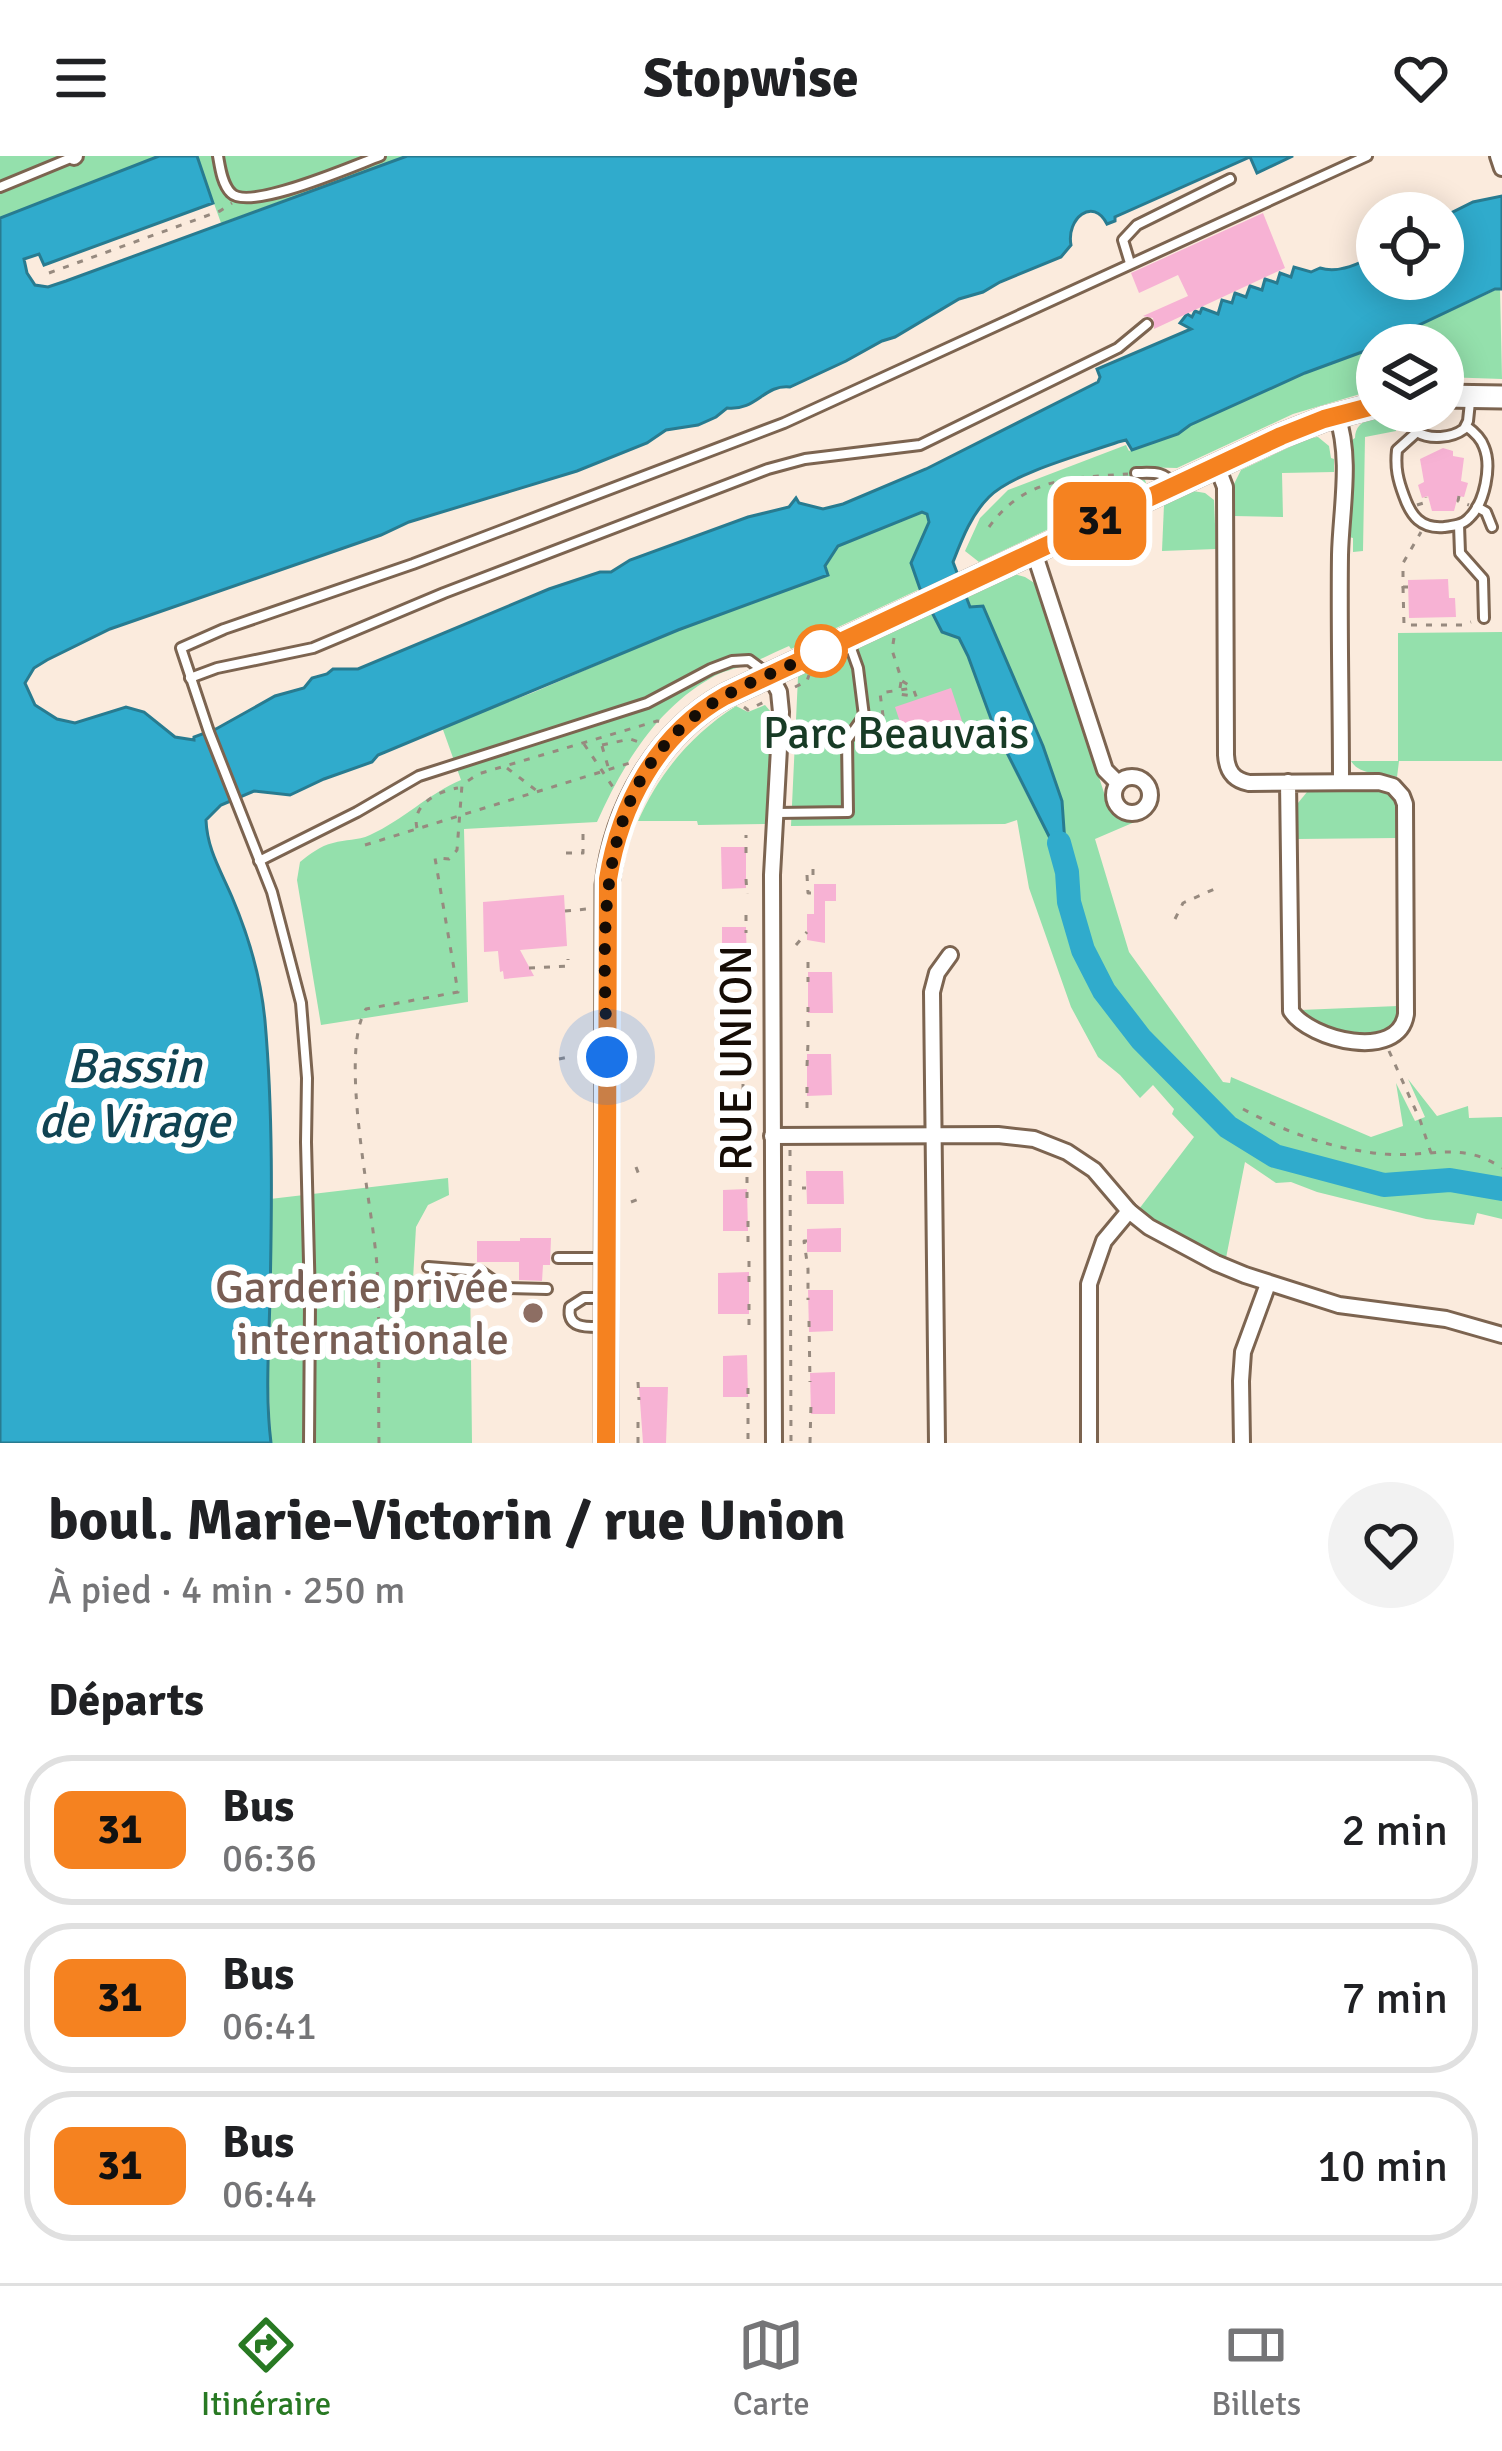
<!DOCTYPE html>
<html lang="fr">
<meta charset="utf-8">
<style>
body{margin:0;font-family:Signika,sans-serif;background:#f2f2f2;color:#202124;height:100vh;display:flex;flex-direction:column;font-size:45px;white-space:nowrap}
*{box-sizing:border-box;margin:0}
p{font-size:39px;color:#757577}
.icon{flex:none;width:66px;height:66px;fill:none;stroke:currentColor;stroke-width:2;stroke-linecap:round;stroke-linejoin:round}
.map{position:relative;height:1287px;overflow:hidden}
.drawer{display:flex;flex-direction:column;background:#fff;flex:1}
.drawer>*{flex:none}
.badge{padding:0 24px;border-radius:18px;font-size:42px;line-height:78px}
.tools{position:absolute;left:1356px;top:36px;display:grid;gap:24px}
.tools a{display:grid;place-items:center;width:108px;height:108px;border-radius:50%;background:#fff;box-shadow:0 6px 30px #0003;font-size:60px}
.you{position:absolute;width:60px;height:60px;margin:-30px;border:9px solid #fff;border-radius:50%;background:#1a73e8;box-shadow:0 0 0 18px #1a73e833}
.map>.badge{position:absolute;translate:-50% -50%;box-shadow:0 0 0 6px #fff}
h2{padding:0 48px;font-size:45px;line-height:108px}
.round{display:grid;place-items:center;flex:none;width:126px;height:126px;border-radius:63px;background:#f2f2f2}
.summary{display:flex;align-items:center;justify-content:space-between;height:204px;padding:0 48px}
h1{font-size:57px;font-weight:800;line-height:90px}
ul{padding:0;list-style:none}
li{display:flex;align-items:center;gap:36px;height:150px;margin:0 24px 18px;padding:0 24px;border:6px solid #e0e0e0;border-radius:48px}
li div{flex:1}
li b{display:block;font-size:45px}
li em{font-style:normal}
li .badge{min-width:132px;font-weight:700;text-align:center}
header{display:flex;justify-content:space-between;align-items:center;height:156px;padding:0 48px;background:#fff;font-size:54px;font-weight:800}
.tabs{display:flex;justify-content:space-around;align-items:center;height:168px;border-top:3px solid #e0e0e0;background:#fff;font-size:33px;color:#757577}
.tabs a{display:grid;justify-items:center;gap:6px}
.tabs .active{color:#287923}
.map>svg:first-child{display:block}
.green{fill:#94e0ac}
.water{fill:#30abcc;stroke:#287b90;stroke-width:3}
.lines{fill:none;stroke-linecap:round;stroke-linejoin:round}
.river{stroke:#30abcc;stroke-width:24}
.building{fill:#f7b2d4}
.lane-casing{stroke:#7c6450;stroke-width:14}
.street-casing{stroke:#7c6450;stroke-width:20}
.secondary-casing{stroke:#7c6450;stroke-width:27}
.path{stroke:#978a7f;stroke-width:3;stroke-dasharray:6 9;stroke-linecap:butt}
.lane{stroke:#fff;stroke-width:8}
.street{stroke:#fff;stroke-width:14}
.secondary{stroke:#fff;stroke-width:21}
.line-casing{stroke:#fff;stroke-width:27}
.line{stroke:#f58220;stroke-width:18}
.walk{stroke:#150c05;stroke-width:12;stroke-dasharray:0 21.6}
.stop-dot{fill:#fff;stroke:#f58220;stroke-width:6}
.education-dot{fill:#8d6e63;stroke:#fff;stroke-width:4.5}
.labels{text-anchor:middle;dominant-baseline:central;stroke-width:12;stroke-linejoin:round;paint-order:stroke}
.park-label{font-size:45px;fill:#173b25;stroke:#fff}
.street-label{font-size:45px;fill:#150c05;stroke:#fff}
.education-label{font-size:45px;fill:#785e54;stroke:#fff;text-anchor:end}
.water-label{font-size:48px;font-style:italic;fill:#104352;stroke:#fff}
</style>
<header><svg class="icon" aria-label="menu" viewBox="0 0 24 24"><path d="M4 6h16M4 12h16M4 18h16"/></svg>Stopwise<svg class="icon" aria-label="heart" viewBox="0 0 24 24"><path d="M12 20l-8-8c-3-5 5-10 8-4 3-6 11-1 8 4z"/></svg></header>
<div class="map">
<svg width="1502" height="1287" viewBox="0 0 1502 1287">
<rect width="100%" height="100%" fill="#fbebdd"/>
<g class="green">
<polygon points="0,0 159,0 0,62"/>
<polygon points="197,0 407,0 221,67"/>
<polygon points="1500,132 1502,223 1443,221 1443,189 1377,189"/>
<polygon points="1377,189 1377,233 1293,258 1177,312 1135,311 1137,323 1145,324 1146,327 979,406 965,395 980,362 1008,334 1126,289 1129,295 1178,278 1190,269 1305,217"/>
<path d="M1394,258L1396,275L1365,281L1363,395L1353,396V382L1349,381L1352,348V284L1355,282C1356,261 1377,262 1394,258Z"/>
<polygon points="1318,281 1329,290 1331,302 1334,303 1334,316 1282,317 1283,361 1234,360 1233,330 1241,314 1309,282"/>
<polygon points="1193,335 1205,337 1214,344 1216,393 1162,395 1164,349"/>
<path d="M922,356L927,358L929,366L911,407L920,433L791,493L789,490C775,496 760,504 746,509C734,513 723,515 711,522C656,553 622,610 597,666L464,673L468,846L321,869L297,724L300,706C310,698 320,690 333,687C346,683 357,685 370,679C403,664 428,638 461,624L442,571L532,537L678,474L827,419L825,410L838,390Z"/>
<polygon points="1014,418 1025,421 1036,428 1109,652 1122,663 1137,665 1095,683 1129,796 1223,926 1230,927 1231,921 1371,981 1403,970 1396,927 1415,965 1425,961 1408,923 1437,960 1468,950 1469,962 1502,961 1502,1063 1477,1057 1474,1069 1426,1063 1317,1036 1291,1026 1276,1027 1245,1006 1226,1102 1156,1066 1139,1053 1194,981 1172,958 1174,953 1153,929 1140,942 1120,919 1098,901 1071,851 1029,732 1017,664 1005,668 791,670 798,521 804,515 932,457 942,476 959,482 968,500 993,571 1035,655 966,441"/>
<path d="M1502,476V605H1399L1397,621C1381,615 1361,621 1351,605H1398V477Z"/>
<path d="M765,549L771,556L772,570L769,668L698,669L697,665H638C660,616 691,579 736,550L748,556Z"/>
<polygon points="1378,635 1387,637 1395,645 1396,682 1297,683 1298,647 1307,636"/>
<path d="M1398,850L1395,868C1370,887 1320,874 1300,854Z"/>
<polygon points="448,1022 449,1039 428,1049 416,1071 412,1141 436,1144 470,1118 472,1287 271,1287 268,1204 270,1043"/>
</g>
<path class="water" d="M159,0H197L213,47L44,109L39,98L24,103L27,117L35,129L48,131L66,125L407,0H1293L1257,17L1250,1L1115,61V65L1107,68C1093,40 1066,63 1071,89L1061,101L1000,126L983,136L959,143L895,181L882,185L846,205L790,231C764,228 757,255 727,252L716,261L698,269L666,274L647,287L577,315L409,366L381,379L110,473L47,504L34,512L25,527L35,549L57,563L75,567L126,551L144,556L175,581L194,584V581L216,573L275,540L304,532L312,522L327,518L333,513H358L549,433L600,416H611L630,404L748,361L789,351L796,342L799,347L823,353L843,348L926,313L1098,226L1100,221L1097,213L1191,173L1180,167L1187,158L1192,161L1195,155L1200,157L1202,152L1218,158L1222,144L1232,147L1235,137L1246,141L1250,130L1262,134L1265,123L1277,127L1280,117L1291,121L1294,111L1311,116L1320,112C1339,118 1361,107 1377,98V123H1443V61L1473,46L1502,40V133H1495L1362,196L1305,217L1190,269L1178,278L1132,294L1126,284L1118,286C1084,298 1012,317 989,341C971,359 962,383 953,406L970,451L983,450L1043,590L1062,645L1067,716L994,571L968,500L959,482L942,476L920,433L911,407L929,366L927,358L922,356L838,390L825,410L828,419L678,474L378,599L372,606L324,623L290,639L254,635L221,649L206,664C207,693 221,715 232,741C249,781 261,822 265,865C273,956 272,1049 270,1140C269,1189 265,1239 271,1287H0V62Z"/>
<g class="lines">
<polyline class="river" points="1059,687 1067,716 1069,746 1083,794 1104,835 1141,883 1228,971 1275,1000 1384,1029 1450,1024 1502,1033"/>
</g>
<g class="building">
<polygon points="1263,57 1285,112 1154,173 1153,162 1143,160 1188,140 1178,119 1139,137 1131,117"/>
<polygon points="1443,292 1453,295 1453,300 1464,302 1461,325 1468,327 1464,341 1458,340 1454,355 1432,355 1428,340 1422,342 1418,329 1424,326 1420,303"/>
<polygon points="1448,423 1449,442 1455,442 1456,461 1409,462 1408,424"/>
<polygon points="951,532 963,568 907,587 895,551"/>
<polygon points="721,691 746,691 746,732 722,733"/>
<polygon points="814,728 836,728 836,745 825,745 825,787 807,784 807,758 814,758"/>
<polygon points="564,739 567,790 520,794 534,820 504,823 503,815 500,816 498,795 484,796 483,746"/>
<polygon points="722,771 746,771 747,813 722,813"/>
<polygon points="808,816 832,816 833,857 808,857"/>
<polygon points="722,851 747,851 747,892 723,893"/>
<polygon points="807,898 831,898 832,939 807,940"/>
<polygon points="806,1015 843,1015 844,1048 807,1048"/>
<polygon points="747,1033 748,1075 723,1075 723,1034"/>
<polygon points="841,1072 841,1096 807,1096 807,1073"/>
<polygon points="520,1082 551,1082 550,1109 543,1109 542,1125 519,1124 519,1106 477,1106 477,1085 520,1085"/>
<polygon points="749,1116 749,1158 718,1158 718,1117"/>
<polygon points="808,1134 833,1134 833,1175 809,1176"/>
<polygon points="747,1199 748,1241 723,1241 723,1200"/>
<polygon points="835,1216 835,1258 811,1258 810,1217"/>
<polygon points="639,1231 668,1231 666,1287 643,1287"/>
</g>
<g class="lines">
<g class="lane-casing">
<g id="lane">
<path d="M218,0C220,11 222,28 231,37C249,56 355,9 380,0"/>
<polyline points="0,31 73,1"/>
<polyline points="1130,107 1123,84 1137,69 1230,23"/>
<path d="M1412,255L1417,276C1430,284 1452,282 1464,273L1468,265L1470,246"/>
<path d="M1417,276L1397,294C1395,312 1398,324 1404,340C1411,360 1421,373 1444,371C1453,370 1463,369 1469,362C1485,347 1492,310 1484,291C1481,282 1473,275 1466,270"/>
<path d="M1136,317C1150,317 1165,314 1173,329"/>
<polyline points="1477,351 1486,356 1492,371"/>
<polyline points="1459,369 1460,397 1483,423 1484,462"/>
<polyline points="190,522 217,512 313,492 444,437 768,313 805,303 920,289 1118,192 1147,168"/>
<polyline points="777,657 848,656 847,584 864,560 858,512 848,484"/>
<polyline points="259,705 357,656 419,620 647,547 711,513 732,505 749,504 768,518"/>
<polyline points="558,1102 606,1102"/>
<polyline points="428,1111 480,1115 504,1132 547,1133"/>
<path d="M603,1142H584L570,1151C566,1174 589,1171 606,1171"/>
<polyline points="309,1287 310,1146 306,986 307,922 301,847 272,736 209,576 181,492 224,473 413,408 784,267 1367,0"/>
</g>
</g>
<g class="street-casing">
<g id="street">
<polyline points="1498,0 1502,12"/>
<polyline points="74,1 75,0"/>
<path d="M1337,259C1352,303 1341,354 1340,399C1339,475 1341,550 1341,625"/>
<path d="M1217,310L1225,331L1226,599C1227,615 1233,624 1249,627L1379,626L1393,630L1402,640L1405,648L1406,858C1399,906 1310,884 1291,855L1288,626"/>
<polyline points="1034,396 1105,614 1118,627"/>
<polyline points="770,519 779,536 781,556 772,719 774,1287"/>
<circle cx="1132" cy="639" r="18"/>
<polyline points="772,980 998,979 1034,983 1067,996 1094,1014 1129,1055 1149,1071 1216,1107 1245,1119 1339,1149 1446,1163 1502,1179"/>
<polyline points="937,1287 932,836 937,817 950,799"/>
<polyline points="1089,1287 1089,1128 1104,1085 1129,1055"/>
<polyline points="1242,1287 1241,1225 1243,1196 1268,1128"/>
</g>
</g>
<g class="secondary-casing">
<g id="secondary">
<polyline points="1443,240 1502,241"/>
<path d="M606,1287L607,729C616,653 657,578 725,540L1281,280L1324,263L1377,249"/>
</g>
</g>
<g class="path">
<polyline points="49,117 220,55 232,47"/>
<polyline points="1459,340 1458,345 1469,349"/>
<polyline points="1417,349 1427,346 1426,341"/>
<path d="M989,371C1025,321 1072,322 1128,318"/>
<polyline points="1403,431 1404,469 1463,469 1471,466"/>
<polyline points="1408,431 1403,431 1403,407 1421,376"/>
<polyline points="894,482 892,494 902,525 912,531"/>
<polyline points="901,526 899,538 912,540"/>
<polyline points="795,531 807,525 809,519"/>
<polyline points="744,551 748,554 764,546"/>
<polyline points="795,571 845,570"/>
<polyline points="858,587 860,590 937,590 936,577"/>
<polyline points="584,588 615,634"/>
<polyline points="602,589 630,583 642,587"/>
<polyline points="602,590 609,614"/>
<polyline points="887,590 880,537 913,532 917,543"/>
<polyline points="507,612 537,635"/>
<path d="M417,672C411,649 438,635 458,632"/>
<polyline points="365,689 633,606"/>
<polyline points="566,697 583,697 583,675"/>
<polyline points="746,697 746,679"/>
<polyline points="807,719 808,737 814,737"/>
<polyline points="813,719 813,706"/>
<polyline points="746,723 747,738"/>
<polyline points="565,755 587,753"/>
<polyline points="746,759 746,777"/>
<polyline points="1175,763 1183,747 1219,731"/>
<polyline points="796,789 807,776"/>
<polyline points="747,806 747,859"/>
<polyline points="808,806 808,826"/>
<polyline points="529,812 568,810 568,803"/>
<polyline points="808,871 808,851"/>
<polyline points="1389,895 1420,964 1431,997"/>
<polyline points="559,903 568,901"/>
<polyline points="747,903 747,880"/>
<polyline points="807,910 808,887"/>
<polyline points="743,928 743,938"/>
<polyline points="807,952 807,928"/>
<path d="M1243,953C1287,977 1335,994 1385,998C1431,1002 1460,984 1502,1012"/>
<polyline points="733,965 740,965 741,957"/>
<polyline points="733,976 740,977 740,989"/>
<polyline points="790,994 791,1287"/>
<polyline points="636,1011 639,1019"/>
<polyline points="747,1021 747,1044"/>
<polyline points="802,1032 806,1032"/>
<polyline points="631,1046 639,1043"/>
<polyline points="748,1065 748,1089"/>
<polyline points="807,1085 804,1085 808,1113 808,1144"/>
<polyline points="749,1105 749,1128"/>
<polyline points="749,1148 749,1169"/>
<polyline points="809,1165 810,1226"/>
<polyline points="638,1226 639,1244"/>
<polyline points="748,1232 748,1287"/>
<polyline points="638,1266 638,1287 643,1287"/>
<path d="M379,1287C378,1228 380,1169 377,1110C373,1051 338,899 366,853L458,836L435,702L449,703L457,694L462,629L478,618L657,565L664,566"/>
<polyline points="810,1287 811,1247"/>
</g>
<use href="#lane" class="lane"/>
<use href="#street" class="street"/>
<use href="#secondary" class="secondary"/>
</g>
<g class="lines">
<g class="line-casing">
<path id="line" d="M606,1287L608,723C620,649 657,578 725,540L1281,280L1324,263L1377,249"/>
</g>
<use href="#line" class="line"/>
<path class="walk" d="M607,901C604,776 589,633 707,551C740,528 789,511 821,495"/>
</g>
<circle class="stop-dot" cx="821" cy="495" r="24"/>
<circle class="education-dot" cx="533" cy="1157" r="12"/>
<g class="labels">
<g class="park-label">
<text x="896" y="577">Parc Beauvais</text>
</g>
<g class="street-label">
<text transform="translate(736 902) rotate(-90)">RUE UNION</text>
</g>
<g class="education-label">
<text x="509" y="1131">Garderie privée<tspan x="509" dy="52">internationale</tspan></text>
</g>
<g class="water-label">
<text x="134" y="910">Bassin<tspan x="134" dy="55">de Virage</tspan></text>
</g>
</g>
</svg>
<div class="tools">
<a><svg class="icon" aria-label="locate" viewBox="0 0 24 24"><circle cx="12" cy="12" r="6"/><path d="M12 2v4M12 18v4M2 12h4M18 12h4"/></svg></a>
<a><svg class="icon" aria-label="layers" viewBox="0 0 24 24"><path d="M12 4l9 5-9 5-9-5zM3 14l9 5 9-5"/></svg></a>
</div>
<div class="you" style="left:607px;top:901px"></div>
<b class="badge" style="left:1100px;top:365px;background:#f58220;color:#111">31</b>
</div>
<section class="drawer">
<div class="summary"><div><h1>boul. Marie-Victorin / rue Union</h1><p>À pied · 4 min · 250 m</p></div><a class="round"><svg class="icon" aria-label="heart" viewBox="0 0 24 24"><path d="M12 20l-8-8c-3-5 5-10 8-4 3-6 11-1 8 4z"/></svg></a></div>
<h2>Départs</h2>
<ul>
<li><span class="badge" style="background:#f58220;color:#111">31</span><div><b>Bus</b><p>06:36</p></div><em>2 min</em></li>
<li><span class="badge" style="background:#f58220;color:#111">31</span><div><b>Bus</b><p>06:41</p></div><em>7 min</em></li>
<li><span class="badge" style="background:#f58220;color:#111">31</span><div><b>Bus</b><p>06:44</p></div><em>10 min</em></li>
</ul>
</section>
<nav class="tabs">
<a class="active"><svg class="icon" aria-label="directions" viewBox="0 0 24 24"><path d="M12 3l9 9-9 9-9-9zM9 14v-3h6M13 9l2 2-2 2"/></svg>Itinéraire</a>
<a><svg class="icon" aria-label="map" viewBox="0 0 24 24"><path d="M3 6l6-2 6 2 6-2v14l-6 2-6-2-6 2zM9 4v14M15 6v14"/></svg>Carte</a>
<a><svg class="icon" aria-label="tickets" viewBox="0 0 24 24"><path d="M3 7h18v10H3zM15 7v10"/></svg>Billets</a>
</nav>
